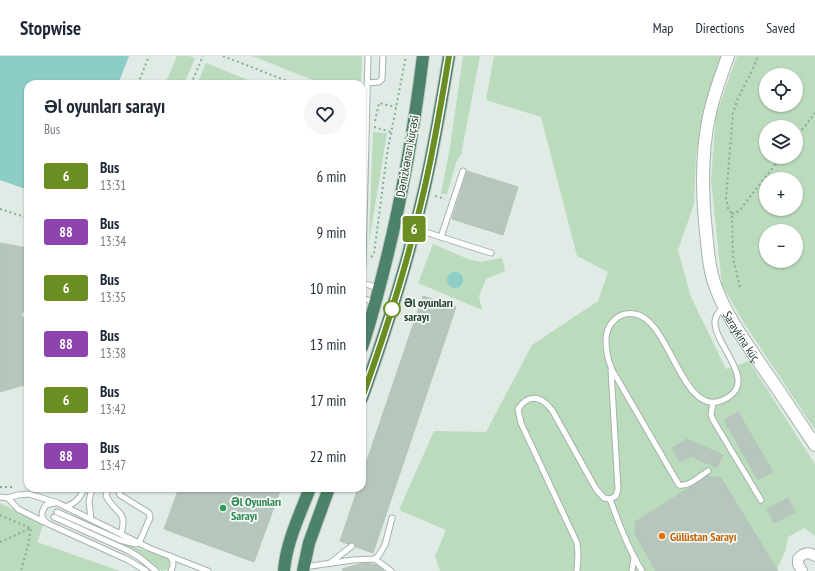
<!DOCTYPE html>
<meta charset="utf-8">
<style>
body{margin:0;font-family:"PT Sans Narrow",sans-serif;background:#f6f6f7;color:#1f2937;height:100vh;display:flex;flex-direction:column;font-size:15px;white-space:nowrap}
*{box-sizing:border-box;margin:0}
p{font-size:13px;color:#747a83}
.icon{flex:none;width:22px;height:22px;fill:none;stroke:currentColor;stroke-width:2;stroke-linecap:round;stroke-linejoin:round}
.map{position:relative;flex:1;overflow:hidden}
.drawer{position:absolute;left:24px;top:24px;width:342px;height:412px;display:flex;flex-direction:column;background:#fff;border-radius:12px;box-shadow:0 1px 3px #0004}
.drawer>*{flex:none}
.badge{padding:0 8px;border-radius:3px;font-size:14px;line-height:26px}
.buttons{position:absolute;left:759px;top:12px;display:grid;gap:8px}
.buttons a{display:grid;place-items:center;width:44px;height:44px;border-radius:50%;background:#fff;box-shadow:0 1px 3px #0004;font-size:20px}
.map>.badge{position:absolute;translate:-50% -50%;box-shadow:0 0 0 2px #fff}
.round{display:grid;place-items:center;flex:none;width:42px;height:42px;border-radius:21px;background:#f6f6f7}
.overview{display:flex;align-items:center;justify-content:space-between;height:68px;padding:0 20px}
h1{font-size:19px;font-weight:700;line-height:30px}
ul{padding:0;list-style:none}
li{display:flex;align-items:center;gap:12px;height:56px;padding:0 20px}
li div{flex:1}
li b{display:block;font-size:15px}
li em{font-style:normal}
li .badge{min-width:44px;font-weight:700;text-align:center}
header{display:flex;align-items:center;gap:24px;box-sizing:border-box;height:56px;padding:0 20px;background:#fff;border-bottom:1px solid #e0e1e3}
header strong{font-size:19px}
nav{display:flex;gap:22px;margin-inline-start:auto;font-size:14px}
.map>svg:first-child{display:block}
.green{fill:#bbdbbd;fill-rule:evenodd}
.water{fill:#8ccdc8}
.building{fill:#b7c6bd;stroke:#b4c4ba}
.lines{fill:none;stroke-linecap:round;stroke-linejoin:round}
.service-casing{stroke:#a4b3ab;stroke-width:7}
.minor-casing{stroke:#a4b3ab;stroke-width:12}
.tertiary-casing{stroke:#a4b3ab;stroke-width:14}
.trunk-casing{stroke:#c1c8c5;stroke-width:14}
.path{stroke:#84ad96;stroke-width:2;stroke-dasharray:2 3;stroke-linecap:butt}
.service{stroke:#fff;stroke-width:5}
.minor{stroke:#fff;stroke-width:10}
.tertiary{stroke:#fff;stroke-width:12}
.trunk{stroke:#4c8269;stroke-width:12}
.line-casing{stroke:#fff;stroke-width:9}
.line{stroke:#6b8e23;stroke-width:6}
.stop-dot{fill:#fff;stroke:#6b8e23;stroke-width:2}
.leisure-dot{fill:#2e9e5b;stroke:#f2f8f3;stroke-width:1.5}
.food-dot{fill:#e8710a;stroke:#f2f8f3;stroke-width:1.5}
.labels{text-anchor:middle;dominant-baseline:central;stroke-width:3.5;stroke-linejoin:round;paint-order:stroke}
.street-label{font-size:12px;fill:#233b2f;stroke:#f2f8f3}
.stop-label{font-size:12px;font-weight:bold;fill:#233b2f;stroke:#f2f8f3;text-anchor:start}
.leisure-label{font-size:12px;font-weight:bold;fill:#27864d;stroke:#f2f8f3;text-anchor:start}
.food-label{font-size:12px;font-weight:bold;fill:#c56008;stroke:#f2f8f3;text-anchor:start}
</style>
<header>
<strong>Stopwise</strong>
<nav><a>Map</a><a>Directions</a><a>Saved</a></nav>
</header>
<div class="map">
<svg width="815" height="515" viewBox="0 0 815 515">
<rect width="100%" height="100%" fill="#e1ebe5"/>
<g class="green">
<polygon points="177,0 189,0 195,2 184,28 165,28"/>
<polygon points="252,0 362,0 361,28 323,28"/>
<polygon points="463,0 480,0 461,99 457,104 447,138 441,138 450,91"/>
<polygon points="494,0 721,0 703,54 696,100 694,148 678,194 691,241 726,313 749,305 815,408 815,480 804,472 788,481 785,496 777,513 778,515 440,515 435,500 446,474 399,454 434,375 486,376 532,289 598,245 608,216 577,200 541,61 486,44"/>
<path d="M737,0H815V374L742,264L722,229L711,124L716,59ZM766,19H796V49H766ZM766,71H796V101H766ZM766,123H796V153H766ZM766,175H796V205H766Z"/>
<polygon points="206,7 258,28 197,28"/>
<polygon points="373,76 387,77 369,186"/>
<polygon points="433,188 468,203 481,206 502,202 505,215 486,223 479,240 482,254 418,227"/>
<polygon points="0,447 43,469 37,486 120,515 0,515"/>
<polygon points="124,488 165,501 169,504 169,511 167,514 162,515 159,513"/>
</g>
<g class="water">
<polygon points="0,0 129,0 118,28 28,28 28,134 0,124"/>
<circle cx="455" cy="224" r="8"/>
</g>
<g class="building">
<polygon points="467,115 518,131 503,179 452,163"/>
<polygon points="0,187 28,192 28,247 21,259 28,268 28,328 0,336"/>
<polygon points="423,240 456,251 373,497 356,491 355,488 353,486 348,488 340,485 358,432 362,432 362,419"/>
<polygon points="738,356 773,416 758,424 724,364"/>
<polygon points="687,383 723,399 717,412 691,400 680,406 672,392"/>
<polygon points="708,420 721,422 778,515 656,515 635,478 635,466"/>
<polygon points="179,432 281,432 254,506 164,473"/>
<polygon points="788,442 795,456 774,467 767,453"/>
<polygon points="368,507 377,509 384,515 343,515 342,513 359,508"/>
</g>
<g class="lines">
<g class="service-casing">
<g id="service">
<polyline points="367,27 379,26 382,23 383,0"/>
<polyline points="416,173 491,197"/>
<polyline points="441,181 463,115"/>
<polyline points="362,219 363,208 368,0"/>
<polyline points="362,227 379,232"/>
<polyline points="362,242 374,246"/>
<polyline points="713,347 711,358 713,364 761,444"/>
<path d="M708,415C700,420 689,431 679,429C659,394 638,359 618,324C616,320 612,316 611,311C608,304 606,292 606,284C606,268 619,255 635,258C670,263 682,363 723,344C770,323 689,273 724,252"/>
<path d="M108,432L106,440C116,459 128,454 121,478"/>
<polyline points="118,432 120,439 149,457 150,462 139,487"/>
<polyline points="0,441 8,442 18,439 29,438 58,447 149,492 208,515"/>
<polyline points="8,442 18,453 42,465 128,504 146,515"/>
<path d="M610,443C619,468 628,492 642,515"/>
<path d="M66,451C76,446 80,443 84,432"/>
<polyline points="57,456 120,484 136,488"/>
<polyline points="54,461 129,495 139,501 156,515"/>
<polyline points="91,463 89,445 92,432"/>
<path d="M47,467C40,461 41,456 46,449L55,447"/>
<path d="M170,500C174,505 174,509 171,515"/>
<polyline points="375,503 391,515"/>
<polyline points="330,507 352,490"/>
<polyline points="304,511 353,504 375,503 379,499 385,489 392,462"/>
<path d="M577,515L578,498L577,487L521,367L518,353C529,337 541,340 552,354L596,433L604,442L610,443L616,440L618,433L611,314"/>
<polyline points="632,515 634,501"/>
</g>
</g>
<g class="minor-casing">
<path id="minor" d="M802,515L798,508V503C803,497 809,495 815,500"/>
</g>
<g class="tertiary-casing">
<g id="tertiary">
<path id="s1" d="M728,0C721,20 713,40 709,61C701,98 702,138 706,176C708,195 709,214 716,232C726,259 743,282 759,306C778,333 796,361 815,389"/>
</g>
</g>
<g class="trunk-casing">
<g id="trunk">
<path d="M362,291C370,268 376,244 382,221C401,148 414,74 423,0"/>
<path d="M362,342C385,278 406,213 421,147C433,99 441,49 449,0"/>
<path d="M284,515C286,487 300,458 310,432"/>
<polyline points="303,515 309,487 329,432"/>
</g>
</g>
<g class="path">
<polyline points="223,0 295,28"/>
<polyline points="138,28 149,0"/>
<polyline points="191,28 203,0"/>
<polyline points="375,65 379,47 396,51"/>
<polyline points="374,71 391,76"/>
<polyline points="796,82 815,57"/>
<polyline points="435,140 445,143"/>
<polyline points="0,153 28,162"/>
<polyline points="732,158 739,155 781,101"/>
<polyline points="371,201 374,198 387,98 406,0"/>
<polyline points="740,231 733,202 732,158 728,152 726,142 733,57 738,42 752,15 758,0"/>
<polyline points="0,431 15,431"/>
<polyline points="0,459 30,472"/>
<polyline points="0,486 31,472 28,489 21,515"/>
</g>
<use href="#service" class="service"/>
<use href="#minor" class="minor"/>
<use href="#tertiary" class="tertiary"/>
<use href="#trunk" class="trunk"/>
</g>
<g class="lines">
<g class="line-casing">
<path id="line" d="M362,342C385,278 406,213 421,147C433,99 441,49 449,0"/>
</g>
<use href="#line" class="line"/>
</g>
<circle class="stop-dot" cx="392" cy="253" r="8"/>
<circle class="leisure-dot" cx="223" cy="452" r="4"/>
<circle class="food-dot" cx="662" cy="480" r="4"/>
<g class="labels">
<g class="street-label">
<text transform="translate(407 100) rotate(-80)">Dənizkənarı küçəsi</text>
<text stroke="none"><textPath href="#s1" startOffset="292">Saraykina küç.</textPath></text>
</g>
<g class="stop-label">
<text x="404" y="246">Əl oyunları<tspan x="404" dy="14">sarayı</tspan></text>
</g>
<g class="leisure-label">
<text x="231" y="445">Əl Oyunları<tspan x="231" dy="14">Sarayı</tspan></text>
</g>
<g class="food-label">
<text x="670" y="480">Gülüstan Sarayı</text>
</g>
</g>
</svg>
<div class="buttons">
<a><svg class="icon" aria-label="locate" viewBox="0 0 24 24"><circle cx="12" cy="12" r="6"/><path d="M12 2v4M12 18v4M2 12h4M18 12h4"/></svg></a>
<a><svg class="icon" aria-label="layers" viewBox="0 0 24 24"><path d="M12 4l9 5-9 5-9-5zM3 14l9 5 9-5"/></svg></a>
<a>+</a>
<a>−</a>
</div>
<b class="badge" style="left:414px;top:173px;background:#6b8e23;color:#fff">6</b>
<section class="drawer">
<div class="overview"><div><h1>Əl oyunları sarayı</h1><p>Bus</p></div><a class="round"><svg class="icon" aria-label="heart" viewBox="0 0 24 24"><path d="M12 20l-8-8c-3-5 5-10 8-4 3-6 11-1 8 4z"/></svg></a></div>
<ul>
<li><span class="badge" style="background:#6b8e23;color:#fff">6</span><div><b>Bus</b><p>13:31</p></div><em>6 min</em></li>
<li><span class="badge" style="background:#8e44ad;color:#fff">88</span><div><b>Bus</b><p>13:34</p></div><em>9 min</em></li>
<li><span class="badge" style="background:#6b8e23;color:#fff">6</span><div><b>Bus</b><p>13:35</p></div><em>10 min</em></li>
<li><span class="badge" style="background:#8e44ad;color:#fff">88</span><div><b>Bus</b><p>13:38</p></div><em>13 min</em></li>
<li><span class="badge" style="background:#6b8e23;color:#fff">6</span><div><b>Bus</b><p>13:42</p></div><em>17 min</em></li>
<li><span class="badge" style="background:#8e44ad;color:#fff">88</span><div><b>Bus</b><p>13:47</p></div><em>22 min</em></li>
</ul>
</section>
</div>
